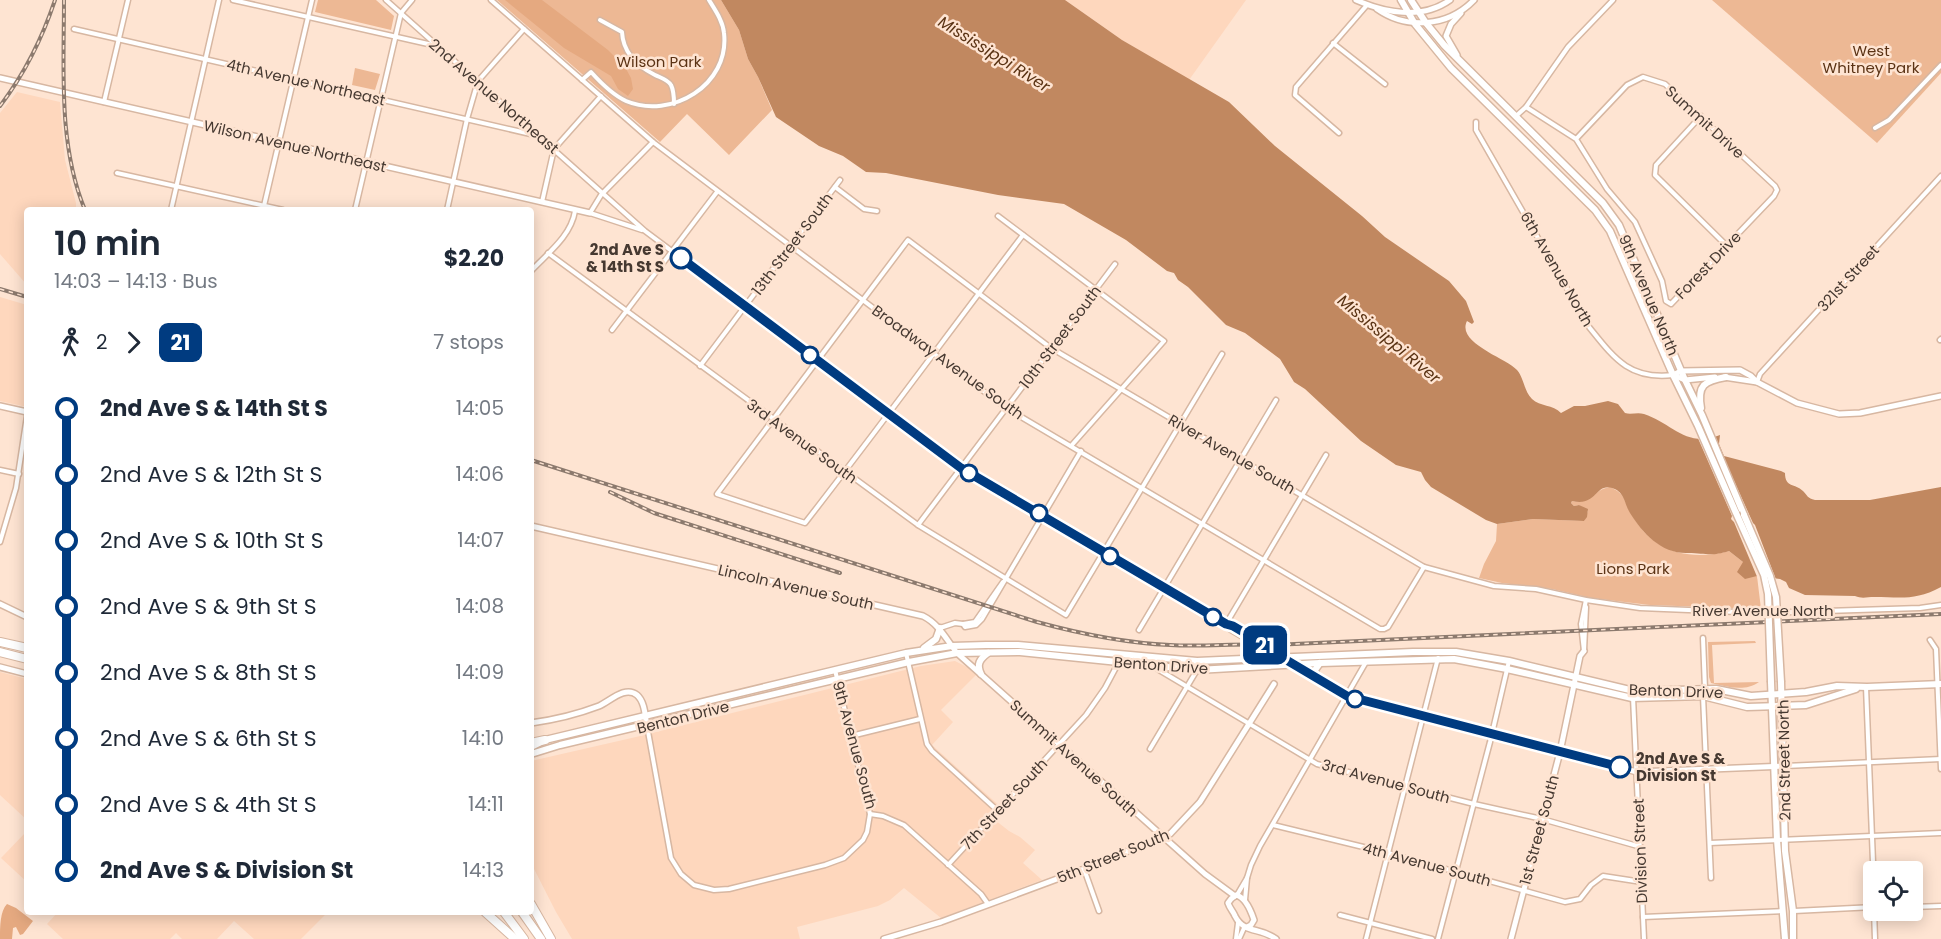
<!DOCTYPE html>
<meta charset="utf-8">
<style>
body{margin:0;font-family:Poppins,sans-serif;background:#f2f2f3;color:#1f2937;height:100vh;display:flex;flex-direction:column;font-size:22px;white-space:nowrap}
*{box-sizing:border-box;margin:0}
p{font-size:20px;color:#747a83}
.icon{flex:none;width:33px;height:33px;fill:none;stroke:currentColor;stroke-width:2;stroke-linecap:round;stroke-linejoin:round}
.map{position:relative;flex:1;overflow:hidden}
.sheet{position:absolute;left:24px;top:207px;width:510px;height:708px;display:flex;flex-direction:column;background:#fff;border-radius:6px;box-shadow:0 3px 15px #0003}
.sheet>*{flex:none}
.badge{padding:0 12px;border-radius:9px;font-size:21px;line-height:39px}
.fabs{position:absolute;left:1863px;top:861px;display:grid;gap:12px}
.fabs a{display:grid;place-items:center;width:60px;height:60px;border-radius:6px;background:#fff;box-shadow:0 3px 15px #0003;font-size:30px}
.map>.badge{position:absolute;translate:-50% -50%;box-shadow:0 0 0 3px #fff}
.legs{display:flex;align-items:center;gap:9px;height:66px;padding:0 30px;font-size:20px}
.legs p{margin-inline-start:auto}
.headline{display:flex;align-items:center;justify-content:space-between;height:102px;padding:0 30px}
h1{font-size:33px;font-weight:600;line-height:45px}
ul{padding:0 30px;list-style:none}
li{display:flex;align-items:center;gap:21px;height:66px;font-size:22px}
li i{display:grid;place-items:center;width:9px;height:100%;margin:0 8px;background:currentColor}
li i::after{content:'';width:15px;height:15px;margin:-8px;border:4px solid;border-radius:50%;background:#fff}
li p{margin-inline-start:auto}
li:first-child i{background:linear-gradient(#0000 50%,currentColor 0)}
li:last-child i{background:linear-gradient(currentColor 50%,#0000 0)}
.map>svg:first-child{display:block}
.built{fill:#fed7bd}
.green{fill:#edb894}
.forest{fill:#e5a980}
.water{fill:#c18860}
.pier{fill:#fee4d2}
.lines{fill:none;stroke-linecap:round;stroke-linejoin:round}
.minor-casing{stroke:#d7b7a2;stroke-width:7}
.tertiary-casing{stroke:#d7b7a2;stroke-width:8}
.secondary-casing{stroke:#d7b7a2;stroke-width:9}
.motorway-casing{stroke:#d7b7a2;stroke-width:10}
.minor{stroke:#fff;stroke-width:4}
.tertiary{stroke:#fff;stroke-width:5}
.secondary{stroke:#fff;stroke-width:6}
.motorway{stroke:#fff;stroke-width:8}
.rail-casing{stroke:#8c7a6e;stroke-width:4}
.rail{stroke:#fee4d2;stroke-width:1.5;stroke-dasharray:4.5;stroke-linecap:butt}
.secondary-bridge-casing{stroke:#d7b7a2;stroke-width:9;stroke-linecap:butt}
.secondary-bridge{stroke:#fff;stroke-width:6}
.line-1-casing{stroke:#fff;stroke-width:14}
.line-1{stroke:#003b80;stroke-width:9}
.stop-1-dot{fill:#fff;stroke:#003b80;stroke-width:3}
.labels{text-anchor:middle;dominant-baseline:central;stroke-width:5;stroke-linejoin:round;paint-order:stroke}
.park-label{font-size:15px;fill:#5b3315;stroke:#fee4d2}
.street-label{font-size:15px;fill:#463931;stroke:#fee4d2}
.stop-label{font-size:15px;font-weight:bold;fill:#463931;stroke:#fee4d2;text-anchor:end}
.water-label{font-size:16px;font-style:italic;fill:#5a3314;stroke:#fee4d2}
</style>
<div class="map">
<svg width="1941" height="939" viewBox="0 0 1941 939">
<rect width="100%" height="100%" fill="#fee4d2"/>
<g class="built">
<polygon points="1065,0 1246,0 1189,80 1122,40"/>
<polygon points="17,92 60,102 65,160 76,203 76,210 27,210 27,285 0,254 0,113"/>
<polygon points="0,297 27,305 27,407 0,401"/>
<polygon points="955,661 967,667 976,675 941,710 953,722 932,745 1004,810 995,820 1009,831 1020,837 1035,850 1023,863 1042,880 941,918 904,888 890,900 878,906 797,927 800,939 572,939 556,912 531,863 531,761 636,737 921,666"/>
<polygon points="0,672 27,679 27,820 0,795"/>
<polygon points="27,831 27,882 1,858"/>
<polygon points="58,912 328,912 301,939 254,939 234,921 217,939 182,939 176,933 170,939 63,939 47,924"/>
</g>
<g class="green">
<polygon points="318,0 376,0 394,16 391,30 315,12"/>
<polygon points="497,0 721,0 739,30 748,59 758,77 772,110 729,155 687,114 660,142"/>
<polygon points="1712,0 1941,0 1941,73 1877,143"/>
<polygon points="355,68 380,74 375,90 352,85"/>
<path d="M1610,487C1625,494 1623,498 1630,511C1650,551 1687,562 1729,551L1743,562L1752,576H1757L1761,609L1650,605L1591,598L1552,589L1502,583L1479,578L1484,564L1496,541L1497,524L1533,519L1584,521L1588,511L1579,505L1574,506L1571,503L1572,501C1591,505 1594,489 1610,487Z"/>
<path d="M1755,641L1756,643L1712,645L1714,683L1759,682C1745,692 1728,687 1711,683L1709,677L1708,642Z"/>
</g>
<g class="forest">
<polygon points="505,0 542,0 608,50 625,67 631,78 633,89 628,96 618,89 611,76 564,48"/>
<path d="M7,904L16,908L33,921L23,934L20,935L16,927L13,928L12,939H0C0,927 0,911 7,904Z"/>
</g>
<path class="water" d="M721,0H1065L1122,40L1229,102L1275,146L1362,216L1385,237L1449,281L1466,301L1474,322L1472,324L1467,321C1456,343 1506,358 1517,370C1524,378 1524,391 1532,399C1540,407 1553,404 1561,413L1574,406H1585L1608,401L1618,404L1625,413C1631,415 1637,412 1644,414C1672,423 1687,449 1720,435L1719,444L1724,456L1781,471L1785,473C1785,488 1795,483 1803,491C1808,496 1807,498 1815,500H1870L1941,487V587C1915,601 1901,597 1874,597C1867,597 1862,599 1855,596L1805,595L1789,588L1786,582L1780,579L1757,576L1745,579L1737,572L1743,562L1729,551C1710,557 1706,553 1688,553C1662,554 1643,534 1630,513C1624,503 1625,492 1612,488C1595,483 1597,507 1572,501L1571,503L1574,506L1579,505L1588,509L1587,517L1584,521L1533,519L1497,524L1486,520L1431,487L1425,480L1421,472L1396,465L1361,441L1305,389L1294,382L1280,359L1245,333L1226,325L1188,287L1178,280L1174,273L1167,271L1126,240L1064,204L998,195L886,173L866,172L843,156L819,146L776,117L758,77L748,59L739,30Z"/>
<polygon class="pier" points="1713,434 1753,523 1755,525 1777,582 1758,579 1734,522 1731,519 1732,516 1697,436 1707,437"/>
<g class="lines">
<g class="minor-casing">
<g id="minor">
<polyline points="233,0 437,46"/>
<polyline points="386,0 645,231 961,468 1226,624 1233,626 1277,652 1283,658 1347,696 1560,752"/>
<polyline points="491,0 653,142 1006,408 1380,629 1384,629 1388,627 1424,567"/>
<path d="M600,20L622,32C623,53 637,66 655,75C661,78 667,79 671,85C674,91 674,98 674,104"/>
<polyline points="74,29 535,135"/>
<polyline points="1333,43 1385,84"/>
<path d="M582,80L591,72C600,82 613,95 626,101C671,120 730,85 724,33C723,21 715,10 709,0"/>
<polyline points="104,102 128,0"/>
<polyline points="1526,107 1576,139 1607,189 1635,222 1662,281 1666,301 1671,304 1774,196 1777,190 1775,186 1665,84 1643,77 1627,85 1576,139"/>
<polyline points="1516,116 1526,107 1568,47 1613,0"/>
<polyline points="1701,116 1656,165 1655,175 1727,246"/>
<path d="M1476,122V130L1589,327C1614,358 1629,380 1673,375"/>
<polyline points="1875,128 1889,120 1941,65"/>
<polyline points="1339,133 1295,95 1296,87 1367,5"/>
<polyline points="117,173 283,210"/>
<polyline points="835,187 864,209 877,211"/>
<polyline points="542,202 554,149 601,96"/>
<polyline points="171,210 219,0"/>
<polyline points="263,210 312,0"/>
<polyline points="355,210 401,13 412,0"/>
<polyline points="447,210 467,119 478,81 524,29"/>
<polyline points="998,216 1164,341 1071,446"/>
<polyline points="642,230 590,213 601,195 653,142"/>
<path d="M1023,235C950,331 879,428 805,523L717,494L908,240L1051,348L1424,567L1494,586L1536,589L1586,600L1640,608L1761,613L1920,608L1941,605"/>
<polyline points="548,253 918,525 1066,615 1222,354"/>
<path d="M531,271C548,253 571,236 575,211"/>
<polyline points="612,330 717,192"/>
<polyline points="1940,340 1941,339"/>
<polyline points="700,366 840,180"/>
<polyline points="1757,382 1760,374 1941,176"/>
<polyline points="0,470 19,474"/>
<polyline points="918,525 1115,264"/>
<polyline points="0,542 16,488 27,416"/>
<polyline points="963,624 965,627 976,625 982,619 1081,451"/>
<polyline points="1226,624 1326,455"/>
<polyline points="1226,625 1231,630 1275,656"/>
<polyline points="940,628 955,623 963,624 975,622 1003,582"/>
<polyline points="1139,630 1276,400"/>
<polyline points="1703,638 1705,689 1703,696 1711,878"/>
<polyline points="1930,640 1936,649 1941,769"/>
<polyline points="1584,651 1581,624 1586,600"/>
<polyline points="1584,651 1586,607"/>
<polyline points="906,653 927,744 932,751 998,811"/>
<polyline points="1154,667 1317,764 1474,804 1542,819 1641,847"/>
<polyline points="1866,687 1874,887"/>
<polyline points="1633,697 1644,939"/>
<polyline points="647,726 671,858 681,874 694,885 714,890 729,889 825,865 844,858 863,840 867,832 870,814 835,670"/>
<polyline points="851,736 920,719"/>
<polyline points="1150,749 1197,670 1197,661"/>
<polyline points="1785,766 1941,759"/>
<polyline points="870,814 883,816 904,825 981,894 988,904"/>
<polyline points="1273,825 1388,853 1565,902 1580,899 1591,885 1603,876 1642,882"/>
<polyline points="1710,843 1941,833"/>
<polyline points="948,865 1086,715 1105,688 1122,656"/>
<polyline points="1084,869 1099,911"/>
<polyline points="1247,878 1251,865 1260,846 1366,662"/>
<polyline points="1237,895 1247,878 1245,900"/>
<polyline points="1912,907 1941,906"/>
<polyline points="1874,910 1875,939"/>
<polyline points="1794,911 1874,907"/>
<polyline points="1340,915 1432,939"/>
<polyline points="1643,917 1783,911"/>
<polyline points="1236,939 1238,923"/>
<polyline points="1239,939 1244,928"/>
<polyline points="1366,939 1438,658"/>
<polyline points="1438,939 1490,742 1509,661"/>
</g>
</g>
<g class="tertiary-casing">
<g id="tertiary">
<path d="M1356,0C1385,13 1422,20 1450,0"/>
<path d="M1377,9C1407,30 1448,27 1474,0"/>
<polyline points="1457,55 1446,36 1451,24 1461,13"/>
<polyline points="0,78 590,213"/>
<polyline points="1673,375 1681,371 1740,370 1751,376 1757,382 1797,403 1839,414 1860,413 1941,396"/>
<polyline points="1673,375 1685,380 1715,377"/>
<polyline points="1724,377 1757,382"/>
<polyline points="0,406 27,412"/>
<path d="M531,526L923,616C939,624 946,639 957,653L1205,874L1235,896"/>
<polyline points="0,604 27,617"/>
<polyline points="0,667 27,674"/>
<path d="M531,723C553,720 578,714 599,706C609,702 625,685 637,695C645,702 645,716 647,726"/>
<polyline points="1560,752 1637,772 1785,766"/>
<path d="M1247,927L1251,925L1254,920C1251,911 1245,897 1236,895L1231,899L1228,903C1230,909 1233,911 1235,916C1244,934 1260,927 1276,939"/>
<polyline points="884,939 941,922 1084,869 1170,834 1200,802 1274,684"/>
<polyline points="1511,939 1560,752 1580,656 1584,651"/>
</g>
</g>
<g class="secondary-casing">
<g id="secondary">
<polyline points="1401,0 1415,24 1451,68 1595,210 1610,231 1673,375 1698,426 1736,513"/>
<polyline points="1411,0 1426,23 1444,45 1603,203 1619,225 1685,380 1702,415 1744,515"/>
<path d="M1701,408C1697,385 1704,381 1726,377"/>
<polyline points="924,648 936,639 940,628"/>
<polyline points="1259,659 1262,652 1261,648"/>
<path d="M981,674C976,664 980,659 988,653"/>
<polyline points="1317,678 1315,670 1320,663"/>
<polyline points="1771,682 1777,840 1785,939"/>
<polyline points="1781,682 1785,851 1793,911 1793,939"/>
<polyline points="531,747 545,740 906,653 952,646 986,645 1018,645 1197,661 1413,652 1456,652 1509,661 1634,691 1716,689 1751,696 1806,692 1837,686 1867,687 1941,684"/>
<polyline points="531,754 560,745 909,662 957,653 1020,652 1197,670 1320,663 1454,659 1507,669 1632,698 1703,696 1747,707 1806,705 1856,689"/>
</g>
</g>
<g class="motorway-casing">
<g id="motorway">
<polyline points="0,642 27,648"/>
<polyline points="0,652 27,659"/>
<polyline points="531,743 545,740"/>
<polyline points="531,904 551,939"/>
<polyline points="485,912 515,939"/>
<polyline points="504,912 524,939"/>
<polyline points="522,912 541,939"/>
</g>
</g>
<use href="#minor" class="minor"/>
<use href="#tertiary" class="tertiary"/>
<use href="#secondary" class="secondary"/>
<use href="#motorway" class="motorway"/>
<g class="rail-casing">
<g id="rail">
<path d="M64,0C64,69 58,145 85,210"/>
<path d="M0,106C25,73 42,39 55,0"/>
<polyline points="0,289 27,297"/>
<path d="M531,460L1037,622C1081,634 1125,643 1170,645C1205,647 1239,643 1273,645L1941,614"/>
<polyline points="610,492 654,513 840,573"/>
</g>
</g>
<use href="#rail" class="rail"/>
<g class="secondary-bridge-casing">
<g id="secondary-bridge">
<polyline points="1736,513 1764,575 1768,594 1771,682"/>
<polyline points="1744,515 1770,576 1776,597 1781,682"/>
</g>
</g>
<use href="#secondary-bridge" class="secondary-bridge"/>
</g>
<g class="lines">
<g class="line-1-casing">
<polyline id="line-1" points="681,258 961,468 1226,624 1233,626 1277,652 1283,658 1347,696 1620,767"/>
</g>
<use href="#line-1" class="line-1"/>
</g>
<g class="stop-1-dot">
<circle cx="681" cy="258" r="10"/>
<circle cx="810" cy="355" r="8"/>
<circle cx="969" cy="473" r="8"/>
<circle cx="1039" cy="513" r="8"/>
<circle cx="1110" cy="556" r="8"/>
<circle cx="1213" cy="617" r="8"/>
<circle cx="1355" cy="699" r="8"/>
<circle cx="1620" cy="767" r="10"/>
</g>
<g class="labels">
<g class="park-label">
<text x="1871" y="50">West<tspan x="1871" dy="17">Whitney Park</tspan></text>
<text x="659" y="61">Wilson Park</text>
<text x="1633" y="568">Lions Park</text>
</g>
<g class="street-label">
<text transform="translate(306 82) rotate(13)">4th Avenue Northeast</text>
<text transform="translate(494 96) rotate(41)">2nd Avenue Northeast</text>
<text transform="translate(1705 122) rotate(42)">Summit Drive</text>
<text transform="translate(295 146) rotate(13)">Wilson Avenue Northeast</text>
<text transform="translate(792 244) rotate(-53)">13th Street South</text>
<text transform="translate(1708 265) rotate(-46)">Forest Drive</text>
<text transform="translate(1557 269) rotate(60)">6th Avenue North</text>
<text transform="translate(1848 278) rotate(-48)">321st Street</text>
<text transform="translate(1649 295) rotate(67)">9th Avenue North</text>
<text transform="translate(1060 337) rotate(-53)">10th Street South</text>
<text transform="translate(948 362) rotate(36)">Broadway Avenue South</text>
<text transform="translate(802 441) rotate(36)">3rd Avenue South</text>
<text transform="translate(1232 454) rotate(30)">River Avenue South</text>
<text transform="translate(796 587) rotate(13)">Lincoln Avenue South</text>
<text x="1763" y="610">River Avenue North</text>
<text transform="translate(1161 665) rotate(4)">Benton Drive</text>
<text transform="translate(1676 691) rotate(2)">Benton Drive</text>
<text transform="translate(683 717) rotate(-14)">Benton Drive</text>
<text transform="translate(855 745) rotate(75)">9th Avenue South</text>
<text transform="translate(1074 758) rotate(42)">Summit Avenue South</text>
<text transform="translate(1784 760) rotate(-91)">2nd Street North</text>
<text transform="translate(1386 781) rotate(15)">3rd Avenue South</text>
<text transform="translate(1004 804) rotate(-47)">7th Street South</text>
<text transform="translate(1539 830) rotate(-75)">1st Street South</text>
<text transform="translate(1640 851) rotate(-92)">Division Street</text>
<text transform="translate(1113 856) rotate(-22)">5th Street South</text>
<text transform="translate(1427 864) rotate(15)">4th Avenue South</text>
</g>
<g class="stop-label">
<text x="664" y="249">2nd Ave S<tspan x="664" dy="17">&amp; 14th St S</tspan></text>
<text x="1636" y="758" text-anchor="start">2nd Ave S &amp;<tspan x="1636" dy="17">Division St</tspan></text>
</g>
<g class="water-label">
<text transform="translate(994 54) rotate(32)">Mississippi River</text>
<text transform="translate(1389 339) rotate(40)">Mississippi River</text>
</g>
</g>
</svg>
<div class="fabs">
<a><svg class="icon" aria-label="locate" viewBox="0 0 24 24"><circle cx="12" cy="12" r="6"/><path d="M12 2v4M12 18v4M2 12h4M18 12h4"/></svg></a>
</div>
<b class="badge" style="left:1265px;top:645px;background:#003b80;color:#fff">21</b>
<section class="sheet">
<div class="headline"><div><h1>10 min</h1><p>14:03 – 14:13 · Bus</p></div><b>$2.20</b></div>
<div class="legs"><svg class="icon" aria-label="walk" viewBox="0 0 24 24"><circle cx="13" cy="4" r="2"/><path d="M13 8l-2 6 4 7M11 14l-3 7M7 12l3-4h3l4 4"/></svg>2<svg class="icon" aria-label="forward" viewBox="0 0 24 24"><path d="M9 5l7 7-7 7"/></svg><b class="badge" style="background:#003b80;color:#fff">21</b><p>7 stops</p></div>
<ul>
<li><i style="color:#003b80"></i><b>2nd Ave S &amp; 14th St S</b><p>14:05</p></li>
<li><i style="color:#003b80"></i><span>2nd Ave S &amp; 12th St S</span><p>14:06</p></li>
<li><i style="color:#003b80"></i><span>2nd Ave S &amp; 10th St S</span><p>14:07</p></li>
<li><i style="color:#003b80"></i><span>2nd Ave S &amp; 9th St S</span><p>14:08</p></li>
<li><i style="color:#003b80"></i><span>2nd Ave S &amp; 8th St S</span><p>14:09</p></li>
<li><i style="color:#003b80"></i><span>2nd Ave S &amp; 6th St S</span><p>14:10</p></li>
<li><i style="color:#003b80"></i><span>2nd Ave S &amp; 4th St S</span><p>14:11</p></li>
<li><i style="color:#003b80"></i><b>2nd Ave S &amp; Division St</b><p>14:13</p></li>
</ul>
</section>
</div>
